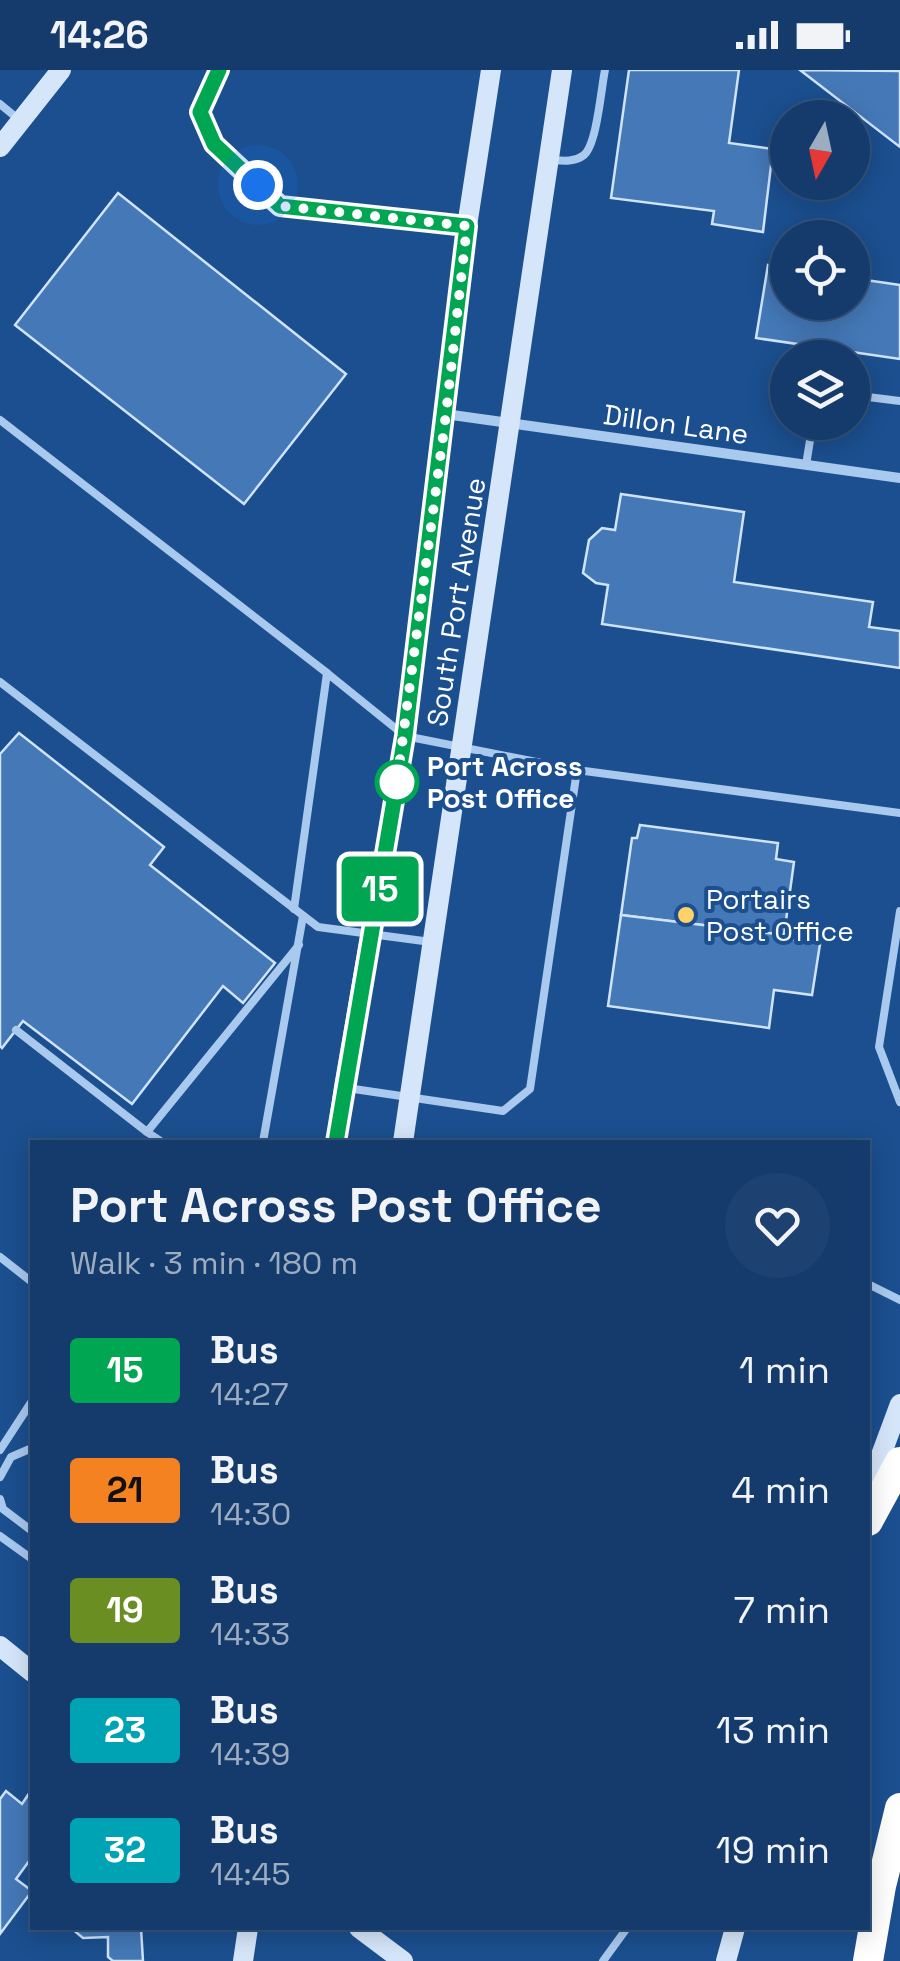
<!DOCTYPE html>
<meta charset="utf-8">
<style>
body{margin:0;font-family:"Space Grotesk",sans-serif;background:#1d4271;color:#f1f3f6;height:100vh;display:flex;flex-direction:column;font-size:38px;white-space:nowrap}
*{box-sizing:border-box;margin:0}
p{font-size:32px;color:#9dadc1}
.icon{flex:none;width:55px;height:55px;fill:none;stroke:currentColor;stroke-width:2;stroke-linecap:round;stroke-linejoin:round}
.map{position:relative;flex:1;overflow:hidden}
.panel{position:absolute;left:30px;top:1070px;width:840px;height:790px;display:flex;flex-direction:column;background:#143b6b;border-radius:0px;box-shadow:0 5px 25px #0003,0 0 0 2px #33557e}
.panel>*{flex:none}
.badge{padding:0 20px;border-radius:8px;font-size:35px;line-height:65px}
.needle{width:65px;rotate:189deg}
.fabs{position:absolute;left:770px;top:30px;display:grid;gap:20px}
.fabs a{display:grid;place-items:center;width:100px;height:100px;border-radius:50%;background:#143b6b;box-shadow:0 5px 25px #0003,0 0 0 2px #33557e;font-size:50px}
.you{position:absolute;width:50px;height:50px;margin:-25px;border:8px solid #fff;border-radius:50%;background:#1a73e8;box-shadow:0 0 0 15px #1a73e833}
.map>.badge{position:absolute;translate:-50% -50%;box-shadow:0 0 0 5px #fff}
.round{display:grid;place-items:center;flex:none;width:105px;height:105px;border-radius:52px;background:#1d4271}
.headline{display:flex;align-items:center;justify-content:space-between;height:170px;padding:0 40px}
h1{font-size:48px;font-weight:700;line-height:75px}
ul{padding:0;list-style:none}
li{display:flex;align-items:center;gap:30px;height:120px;padding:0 40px}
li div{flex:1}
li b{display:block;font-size:38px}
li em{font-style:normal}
li .badge{min-width:110px;font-weight:700;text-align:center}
.status{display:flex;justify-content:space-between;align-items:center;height:70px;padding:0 50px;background:#143b6b;direction:ltr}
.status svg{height:28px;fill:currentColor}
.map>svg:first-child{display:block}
.building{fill:#4478b7;stroke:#cfe3fa;stroke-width:2.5}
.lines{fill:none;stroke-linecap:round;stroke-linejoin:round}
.service{stroke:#a9c9ee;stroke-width:8}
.minor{stroke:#a9c9ee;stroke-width:10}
.secondary{stroke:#d6e6fa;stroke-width:20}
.motorway{stroke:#fff;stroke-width:30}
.line-casing{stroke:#fff;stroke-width:22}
.line{stroke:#00a651;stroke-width:15}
.walk{stroke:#fff;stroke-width:10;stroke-dasharray:0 18}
.stop-dot{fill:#fff;stroke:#00a651;stroke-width:5}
.poi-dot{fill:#ffd166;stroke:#1b4f8f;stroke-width:4}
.labels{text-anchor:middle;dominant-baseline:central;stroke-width:8;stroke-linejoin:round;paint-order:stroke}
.street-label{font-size:28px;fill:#fff;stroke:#1b4f8f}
.stop-label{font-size:28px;font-weight:bold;fill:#fff;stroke:#1b4f8f;text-anchor:start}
.poi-label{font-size:28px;fill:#fff;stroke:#1b4f8f;text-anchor:start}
</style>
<div class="status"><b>14:26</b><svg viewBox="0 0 49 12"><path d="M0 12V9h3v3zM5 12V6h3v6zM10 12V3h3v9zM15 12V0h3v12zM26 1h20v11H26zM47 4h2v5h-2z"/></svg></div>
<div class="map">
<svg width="900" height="1891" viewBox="0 0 900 1891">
<rect width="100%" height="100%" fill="#1b4f8f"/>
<g class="building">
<polygon points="629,0 739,0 729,73 773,79 763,162 712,154 714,141 611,128"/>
<polygon points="800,0 900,1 900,77"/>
<polygon points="118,123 346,304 244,434 15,255"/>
<polygon points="768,195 788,198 788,232 852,232 852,208 900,215 900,289 756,268"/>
<polygon points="621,424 744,442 734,512 873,532 869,557 900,561 900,598 602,554 608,515 596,513 583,503 589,470 602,458 615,460"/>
<polygon points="19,663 164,777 150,795 275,893 243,933 223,916 132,1034 23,951 2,978 0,976 0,684"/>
<polygon points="640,755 778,773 776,789 794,792 784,865 621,845 632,768 637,768"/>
<polygon points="621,845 784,865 784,868 820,874 812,925 774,920 769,958 608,936"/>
<polygon points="32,1719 32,1787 16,1809 32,1821 0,1864 0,1729 6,1721 22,1734"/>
<polygon points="71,1858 141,1858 143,1891 113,1891 108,1887 108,1867 83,1868"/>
</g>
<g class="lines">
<g class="service">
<polyline points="219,0 200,42 214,75 281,136 467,156"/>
<polyline points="0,34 17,48"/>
<path d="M553,90C564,91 575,92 584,85C597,74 601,19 605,0"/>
<polyline points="852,325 900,331"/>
<polyline points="0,350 327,603 294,839"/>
<polyline points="806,395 813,352"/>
<polyline points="327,603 405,666 577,700 900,743"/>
<polyline points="0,612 318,857 431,872"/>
<polyline points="900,841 879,977 900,1032"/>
<polyline points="16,960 147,1062"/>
<polyline points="347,1018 503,1041 530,1019 577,700"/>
<polyline points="162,1072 147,1062 299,875"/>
<polyline points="263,1072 303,846"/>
<polyline points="0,1187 32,1212"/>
<polyline points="868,1214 900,1230"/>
<polyline points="0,1380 32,1331"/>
<polyline points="0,1407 11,1387 32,1378"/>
<polyline points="0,1429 3,1439 32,1461"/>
<polyline points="0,1466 32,1489"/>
<polyline points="603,1891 627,1858"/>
</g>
<polyline class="minor" points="445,344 900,408"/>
<g class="secondary">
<polyline points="0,77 61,0"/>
<polyline points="336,1072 344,1017 405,666 467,156 491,0"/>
<polyline points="403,1072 562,0"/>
<polyline points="868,1420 900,1334"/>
<polyline points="0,1576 32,1602"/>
<polyline points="359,1858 403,1891"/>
<polyline points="243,1891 248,1858"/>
<polyline points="726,1891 735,1858"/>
</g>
<g class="motorway">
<polyline points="868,1451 900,1392"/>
<polyline points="868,1891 881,1816 900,1738"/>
</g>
</g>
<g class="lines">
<g class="line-casing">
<polyline id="line" points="219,0 200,42 214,74 280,136 467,156 405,666 336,1072"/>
</g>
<use href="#line" class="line"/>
<polyline class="walk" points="258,115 280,136 467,156 446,344 397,712"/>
</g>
<circle class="stop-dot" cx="397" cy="712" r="20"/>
<circle class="poi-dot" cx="686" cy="845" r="10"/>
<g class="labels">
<g class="street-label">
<text transform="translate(676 354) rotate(8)">Dillon Lane</text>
<text transform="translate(456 532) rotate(-81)">South Port Avenue</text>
</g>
<g class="stop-label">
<text x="427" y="696">Port Across<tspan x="427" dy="32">Post Office</tspan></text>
</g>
<g class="poi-label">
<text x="706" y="829">Portairs<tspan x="706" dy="32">Post Office</tspan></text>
</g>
</g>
</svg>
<div class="fabs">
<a><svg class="needle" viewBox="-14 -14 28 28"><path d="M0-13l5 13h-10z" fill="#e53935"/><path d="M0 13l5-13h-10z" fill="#9dadc1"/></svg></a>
<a><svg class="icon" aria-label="locate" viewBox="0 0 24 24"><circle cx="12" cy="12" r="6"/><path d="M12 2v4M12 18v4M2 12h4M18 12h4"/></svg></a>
<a><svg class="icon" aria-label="layers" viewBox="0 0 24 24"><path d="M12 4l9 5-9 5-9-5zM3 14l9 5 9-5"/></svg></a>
</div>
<div class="you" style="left:258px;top:115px"></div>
<b class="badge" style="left:380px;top:819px;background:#00a651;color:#fff">15</b>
<section class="panel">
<div class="headline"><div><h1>Port Across Post Office</h1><p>Walk · 3 min · 180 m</p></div><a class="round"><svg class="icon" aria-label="heart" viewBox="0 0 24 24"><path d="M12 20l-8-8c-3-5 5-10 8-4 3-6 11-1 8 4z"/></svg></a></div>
<ul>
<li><span class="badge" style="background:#00a651;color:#fff">15</span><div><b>Bus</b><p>14:27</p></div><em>1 min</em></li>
<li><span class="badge" style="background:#f58220;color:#111">21</span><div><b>Bus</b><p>14:30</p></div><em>4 min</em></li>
<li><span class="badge" style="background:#6b8e23;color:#fff">19</span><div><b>Bus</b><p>14:33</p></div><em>7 min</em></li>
<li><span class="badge" style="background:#00a3b4;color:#fff">23</span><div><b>Bus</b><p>14:39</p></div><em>13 min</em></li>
<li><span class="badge" style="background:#00a3b4;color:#fff">32</span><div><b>Bus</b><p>14:45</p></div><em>19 min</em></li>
</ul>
</section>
</div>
